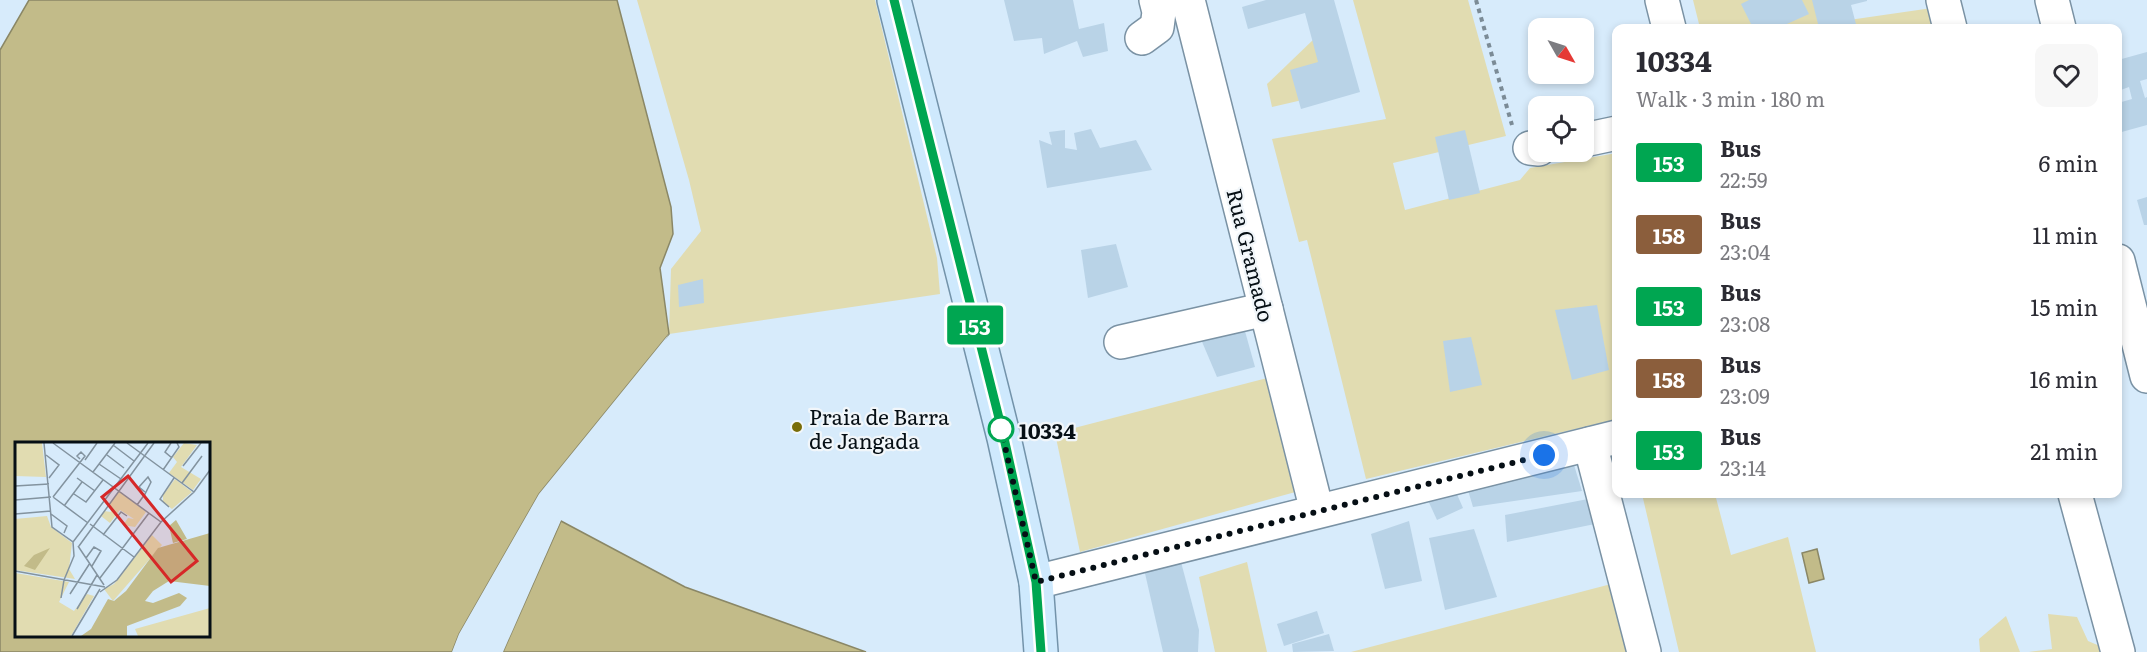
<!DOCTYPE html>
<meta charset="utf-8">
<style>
body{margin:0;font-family:Literata,serif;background:#f7f7f7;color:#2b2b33;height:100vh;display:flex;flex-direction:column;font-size:22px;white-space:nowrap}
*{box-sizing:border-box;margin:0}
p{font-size:20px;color:#7c7c81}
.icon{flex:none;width:33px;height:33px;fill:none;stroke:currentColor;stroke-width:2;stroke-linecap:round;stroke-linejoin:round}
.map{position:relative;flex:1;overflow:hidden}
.details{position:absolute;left:1612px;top:24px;width:510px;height:474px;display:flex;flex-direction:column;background:#fff;border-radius:12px;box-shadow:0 3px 9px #0003}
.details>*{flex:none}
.badge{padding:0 12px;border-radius:4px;font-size:21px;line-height:39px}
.needle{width:39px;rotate:129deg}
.fabs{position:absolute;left:1528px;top:18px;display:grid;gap:12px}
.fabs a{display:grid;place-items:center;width:66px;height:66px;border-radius:12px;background:#fff;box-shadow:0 3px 9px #0003;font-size:30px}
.you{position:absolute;width:30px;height:30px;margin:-15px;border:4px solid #fff;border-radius:50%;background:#1a73e8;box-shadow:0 0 0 9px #1a73e833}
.map>.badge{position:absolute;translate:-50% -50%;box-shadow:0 0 0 3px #fff}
.round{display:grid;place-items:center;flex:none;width:63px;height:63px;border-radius:12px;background:#f7f7f7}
.overview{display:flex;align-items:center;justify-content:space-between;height:102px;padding:0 24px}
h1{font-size:28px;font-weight:700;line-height:45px}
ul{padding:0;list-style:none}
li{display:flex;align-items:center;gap:18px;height:72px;padding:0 24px}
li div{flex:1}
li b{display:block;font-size:22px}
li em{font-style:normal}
li .badge{min-width:66px;font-weight:700;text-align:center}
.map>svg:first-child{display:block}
.green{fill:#e1dcb1}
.water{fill:#c2bb89;stroke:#8a8766;stroke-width:1.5;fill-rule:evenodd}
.pier{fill:#d7ebfb}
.building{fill:#b9d3e7}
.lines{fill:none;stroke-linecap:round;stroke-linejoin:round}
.minor-casing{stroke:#7a92a4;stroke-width:36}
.major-casing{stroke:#7393aa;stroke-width:36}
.path{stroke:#7b8b96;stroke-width:4;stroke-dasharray:4.5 4.5;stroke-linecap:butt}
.minor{stroke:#fff;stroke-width:33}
.major{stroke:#cee9fd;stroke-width:33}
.line-casing{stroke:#fff;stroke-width:14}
.line{stroke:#00a651;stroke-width:9}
.walk{stroke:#060f15;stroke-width:6;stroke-dasharray:0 10.8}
.poi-dot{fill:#796d08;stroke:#f1f6fa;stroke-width:2}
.stop-dot{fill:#fff;stroke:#00a651;stroke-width:3}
.labels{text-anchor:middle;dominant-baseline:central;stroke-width:4.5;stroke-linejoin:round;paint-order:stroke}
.street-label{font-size:21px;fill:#060f15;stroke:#f1f6fa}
.poi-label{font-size:21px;fill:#060f15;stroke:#f1f6fa;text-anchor:start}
.stop-label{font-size:21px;font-weight:bold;fill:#060f15;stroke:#f1f6fa;text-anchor:start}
.inset-road{fill:none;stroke:#83939f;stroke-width:1.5}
.view{fill:#d62828;fill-opacity:0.15;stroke:#d62828;stroke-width:3}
.inset-edge{fill:none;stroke:#060f15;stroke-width:3}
</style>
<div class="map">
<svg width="2147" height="652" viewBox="0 0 2147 652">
<rect width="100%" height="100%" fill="#d7ebfb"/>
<g class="green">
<polygon points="637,0 875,0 937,258 940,294 669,334 671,269 701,231 689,180"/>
<polygon points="1353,0 1468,0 1506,136 1393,163 1405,210 1520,180 1530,168 1617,153 1617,419 1366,479 1307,240 1299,242 1272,139 1386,119"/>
<polygon points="1693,0 1838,0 1842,21 1939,7 1944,28 1700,28"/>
<polygon points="1315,38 1332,77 1311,98 1272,107 1267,84"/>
<polygon points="1271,377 1299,491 1080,552 1055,433"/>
<polygon points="1642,494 1715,494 1731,555 1788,537 1816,652 1679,652"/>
<polygon points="1247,562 1267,652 1215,652 1199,577"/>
<polygon points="1615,583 1637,652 1351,652"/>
<polygon points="2048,614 2077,617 2088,641 2114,652 2029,652 2052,649"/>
<polygon points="2006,616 2020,652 1980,652 1979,639"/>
</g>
<g class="water">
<path d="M29,0H617L671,207L673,234L660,268L669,334L539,494L459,634L452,652H0V50ZM16,444H208V636H16Z"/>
<polygon points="561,521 685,587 866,652 503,652"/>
<polygon points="1817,549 1824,579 1809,583 1802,553"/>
</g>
<g class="pier">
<polygon points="669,334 659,351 542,496 462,635 455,652 452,652 459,634 539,494"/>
<polygon points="559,518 562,518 503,652 500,652"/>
</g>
<g class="building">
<polygon points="1004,0 1073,0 1079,29 1104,23 1108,51 1083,57 1077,41 1044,54 1042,38 1014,41"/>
<polygon points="1266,0 1334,0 1360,92 1301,109 1290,70 1318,62 1305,13 1248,29 1242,7"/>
<polygon points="1749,0 1802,0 1809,14 1778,28 1753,28 1741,4"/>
<polygon points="1812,0 1867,0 1867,1 1851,5 1857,28 1819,28"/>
<polygon points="2147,52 2147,79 2140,81 2145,98 2147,97 2147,125 2118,133 2118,103 2132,99 2129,87 2118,91 2118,60"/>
<polygon points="1091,129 1100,148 1136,140 1152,170 1047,188 1039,140 1052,145 1049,132 1065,130 1065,148 1077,150 1074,133"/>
<polygon points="1465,130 1480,193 1449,200 1435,137"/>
<polygon points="2147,197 2147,225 2144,225 2137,200"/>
<polygon points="1116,244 1128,287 1088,298 1081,250"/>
<polygon points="703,279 704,303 679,307 678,285"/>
<polygon points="1597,305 1609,370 1572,380 1555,310"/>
<polygon points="1241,317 1255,367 1217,377 1197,330"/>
<polygon points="1471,337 1482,385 1450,392 1443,341"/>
<polygon points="1574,465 1582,491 1473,507 1467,487"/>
<polygon points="1452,483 1463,508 1437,520 1426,496"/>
<polygon points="1588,499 1595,524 1507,542 1505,515"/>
<polygon points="1409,521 1422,581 1385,589 1371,534"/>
<polygon points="1474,529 1497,597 1445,610 1429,538"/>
<polygon points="1181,562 1199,630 1198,652 1163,652 1144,569"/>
<polygon points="1317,611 1324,633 1284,646 1277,624"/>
<polygon points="1329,634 1334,651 1293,652 1292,644"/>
</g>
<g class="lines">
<g class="minor-casing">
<g id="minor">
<polyline points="1188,0 1317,511"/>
<polyline points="1662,0 1669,28"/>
<polyline points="1943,0 1950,28"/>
<polyline points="2052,0 2059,28"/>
<polyline points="1142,38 1157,27 1159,12 1156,0"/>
<polyline points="1584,140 1617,133"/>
<polyline points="1530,148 1539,149"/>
<polyline points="2118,261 2147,376"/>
<polyline points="1121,342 1266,309"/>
<polyline points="1590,444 1644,652"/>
<polyline points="2075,494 2118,652"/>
<polyline points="1036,582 1617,437"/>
</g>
</g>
<g class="major-casing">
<polyline id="major" points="894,0 1004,438 1036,582 1041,652"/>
</g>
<polyline class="path" points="1476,0 1512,125"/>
<use href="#minor" class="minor"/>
<use href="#major" class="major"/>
</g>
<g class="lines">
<g class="line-casing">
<polyline id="line" points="894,0 1004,438 1036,582 1041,652"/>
</g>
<use href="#line" class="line"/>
<polyline class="walk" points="1001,429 1036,582 1544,455"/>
</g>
<circle class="poi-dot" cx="797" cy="427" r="6"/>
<circle class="stop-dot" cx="1001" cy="429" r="12"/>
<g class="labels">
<g class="street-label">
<text transform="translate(1252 255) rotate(76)">Rua Gramado</text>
</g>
<g class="poi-label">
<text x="809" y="415">Praia de Barra<tspan x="809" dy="24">de Jangada</tspan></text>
</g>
<g class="stop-label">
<text x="1019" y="429">10334</text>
</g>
</g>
<g transform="translate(15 442)">
<rect width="195" height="195" fill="#d7ebfb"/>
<path d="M0,1H27L31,35L0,34ZM169,1L182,3L166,25L186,37L178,48L154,31L162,20L158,15ZM160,37L177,50L157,67L148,60V53ZM104,49L131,70L120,85L108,83L113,76L119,77L105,68L95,81L86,74L89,69L96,70L94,63ZM32,74L36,85L57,101L54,127L60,137L0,128V77ZM137,93L147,103L98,159L89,147L99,142ZM0,131L54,140L44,160L59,169L72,152L79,154L56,194H0ZM195,166V194H123L120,187Z" fill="#e1dcb1"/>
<path d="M161,78L172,97L158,101L154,84ZM195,91V144L154,139L138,149L130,159L138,161L164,151L172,156L165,164L112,184V194H66L76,187L93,157L99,159L111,149L143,106ZM35,106L20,128L9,124L19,113Z" fill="#c2bb89"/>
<path class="inset-road" d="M29,1L37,85L58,100L59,114L49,138M38,1L146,80M112,1L179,50M156,1L150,10L157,16M98,3L119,19M31,13L44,23L34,36M92,13L109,26M70,18L82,1M84,22L106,37M168,24L186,1M148,28L164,5L162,1M78,30L100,1M62,36L80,49M167,41L187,14M0,44L34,42M59,52L71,60L88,38M38,55L70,14L66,10L62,14L65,17M38,55L73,81M0,58L36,55M122,63L130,52L136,40L133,35L124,45L130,50M49,64L67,40M154,65L145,57L159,36M0,72L36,69M36,72L52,84L49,91M75,82L119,115M88,93L106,70L112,74M58,100L133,1M63,104L89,143M64,104L139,1M71,116L79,105L86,109L77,124M0,129L90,145M85,136L134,71M85,150L102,138L146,80L179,50L195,28M55,152L75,121M46,156L49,138M62,167L82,133M57,194L85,147"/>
<path class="view" d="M113,34L182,119L156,140L87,55Z"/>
<rect width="195" height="195" class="inset-edge"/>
</g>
</svg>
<div class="fabs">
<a><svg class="needle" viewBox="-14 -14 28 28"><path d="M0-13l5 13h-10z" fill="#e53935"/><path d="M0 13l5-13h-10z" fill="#7c7c81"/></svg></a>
<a><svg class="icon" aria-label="locate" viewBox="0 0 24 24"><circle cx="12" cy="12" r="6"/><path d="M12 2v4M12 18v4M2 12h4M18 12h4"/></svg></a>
</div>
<div class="you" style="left:1544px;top:455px"></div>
<b class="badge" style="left:975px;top:325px;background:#00a651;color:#fff">153</b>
<section class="details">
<div class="overview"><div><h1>10334</h1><p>Walk · 3 min · 180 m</p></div><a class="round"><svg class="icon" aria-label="heart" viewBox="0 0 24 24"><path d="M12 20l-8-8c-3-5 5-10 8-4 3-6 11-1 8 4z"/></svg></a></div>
<ul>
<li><span class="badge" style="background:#00a651;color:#fff">153</span><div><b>Bus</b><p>22:59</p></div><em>6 min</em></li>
<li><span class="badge" style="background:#8b5e3c;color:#fff">158</span><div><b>Bus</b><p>23:04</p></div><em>11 min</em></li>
<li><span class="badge" style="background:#00a651;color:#fff">153</span><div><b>Bus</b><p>23:08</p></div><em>15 min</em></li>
<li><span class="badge" style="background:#8b5e3c;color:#fff">158</span><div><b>Bus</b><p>23:09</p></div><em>16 min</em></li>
<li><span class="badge" style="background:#00a651;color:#fff">153</span><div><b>Bus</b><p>23:14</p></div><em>21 min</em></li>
</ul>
</section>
</div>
